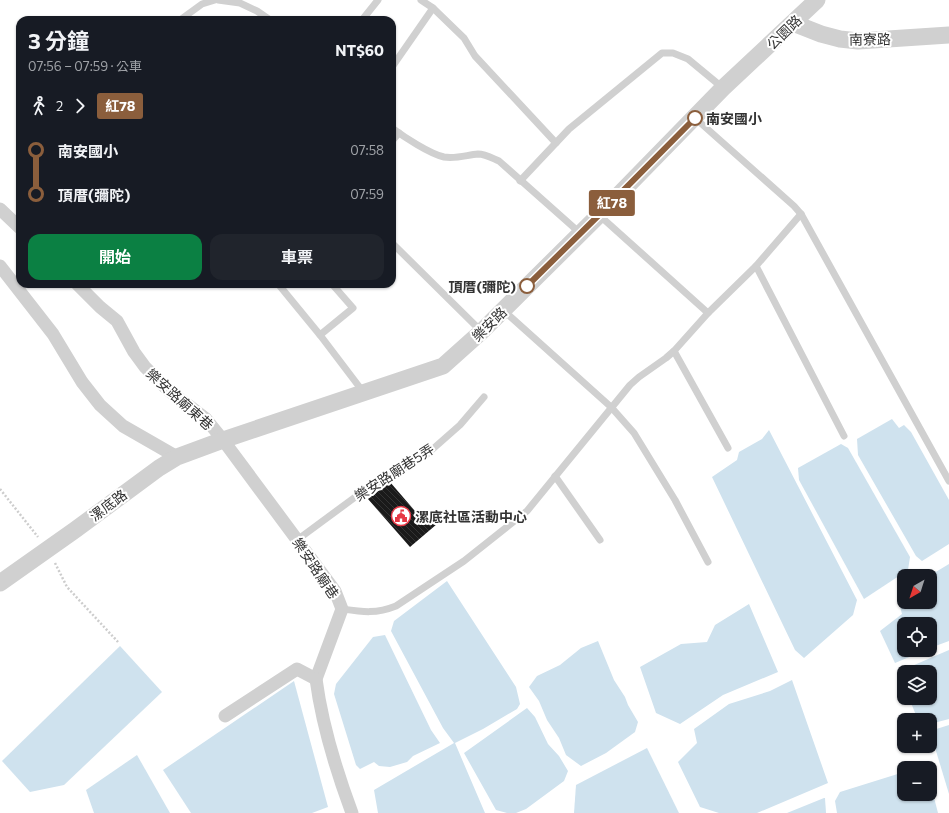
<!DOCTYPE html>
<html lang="zh-TW">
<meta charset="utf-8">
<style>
body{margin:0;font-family:Commissioner,"Noto Sans TC",sans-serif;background:#20242c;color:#f1f3f6;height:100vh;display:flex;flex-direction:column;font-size:15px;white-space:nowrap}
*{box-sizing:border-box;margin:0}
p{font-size:13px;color:#9ea1a6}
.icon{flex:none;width:22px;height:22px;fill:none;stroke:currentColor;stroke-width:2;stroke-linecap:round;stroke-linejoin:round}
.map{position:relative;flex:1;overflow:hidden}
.side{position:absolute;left:16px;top:16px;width:380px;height:272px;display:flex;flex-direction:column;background:#171b24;border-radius:12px;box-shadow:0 1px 3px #0004}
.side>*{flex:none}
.badge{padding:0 8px;border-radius:3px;font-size:14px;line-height:26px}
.needle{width:26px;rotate:219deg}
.tools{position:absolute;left:897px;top:569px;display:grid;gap:8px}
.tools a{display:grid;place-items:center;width:40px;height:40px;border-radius:8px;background:#171b24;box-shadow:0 1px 3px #0004;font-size:20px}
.map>.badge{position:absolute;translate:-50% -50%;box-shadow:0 0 0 2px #fff}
.legs{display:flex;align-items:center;gap:6px;height:44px;padding:0 12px;font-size:13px}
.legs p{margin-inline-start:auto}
.headline{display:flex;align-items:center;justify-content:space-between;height:68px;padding:0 12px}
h1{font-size:22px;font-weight:700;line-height:30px}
.action{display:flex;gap:8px;margin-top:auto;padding:8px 12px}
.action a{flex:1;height:46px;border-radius:12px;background:#0b8043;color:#fff;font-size:16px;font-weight:700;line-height:46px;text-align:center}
.action a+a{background:#20242c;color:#f1f3f6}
ul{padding:0 12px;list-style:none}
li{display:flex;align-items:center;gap:14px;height:44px;font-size:15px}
li i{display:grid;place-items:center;width:6px;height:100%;margin:0 5px;background:currentColor}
li i::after{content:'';width:10px;height:10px;margin:-5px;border:3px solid;border-radius:50%;background:#171b24}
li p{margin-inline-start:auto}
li:first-child i{background:linear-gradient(#0000 50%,currentColor 0)}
li:last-child i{background:linear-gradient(currentColor 50%,#0000 0)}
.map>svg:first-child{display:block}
.water{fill:#cfe2ee}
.building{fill:url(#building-back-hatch)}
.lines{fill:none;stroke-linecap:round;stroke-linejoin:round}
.path{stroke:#cdcdcd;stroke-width:2.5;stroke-dasharray:2 2;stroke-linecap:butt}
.service{stroke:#d0d0d0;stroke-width:7}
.minor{stroke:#d0d0d0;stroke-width:13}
.tertiary{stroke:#d0d0d0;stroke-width:17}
.line-1-casing{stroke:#fff;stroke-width:9}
.line-1{stroke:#8b5e3c;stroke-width:6}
.stop-1-dot{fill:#fff;stroke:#8b5e3c;stroke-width:2}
.labels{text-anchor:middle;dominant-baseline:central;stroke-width:4;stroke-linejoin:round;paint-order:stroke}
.street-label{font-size:14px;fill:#333;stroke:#fff}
.stop-label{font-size:14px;font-weight:bold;fill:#333;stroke:#fff;text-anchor:start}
.poi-label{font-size:14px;font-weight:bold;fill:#333;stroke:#fff;text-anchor:start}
</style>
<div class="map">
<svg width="949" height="813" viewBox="0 0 949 813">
<defs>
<pattern id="building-back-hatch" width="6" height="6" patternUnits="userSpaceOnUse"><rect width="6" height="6" fill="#1a1a1a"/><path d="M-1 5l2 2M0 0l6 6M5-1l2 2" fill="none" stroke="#333"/></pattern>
</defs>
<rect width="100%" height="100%" fill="#fff"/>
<g class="water">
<polygon points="892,419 899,428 904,425 911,432 949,500 949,544 922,561 916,556 858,455 857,439"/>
<polygon points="769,430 857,600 853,615 804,658 795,650 712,477 737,460 739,452 762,439"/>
<polygon points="841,444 848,448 910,557 908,570 864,599 799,480 798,468"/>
<polygon points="949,564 949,641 930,648 930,624 904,624 904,650 926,650 895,663 880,631 902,614 899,603 901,593 904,591 904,602 930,602 929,576"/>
<polygon points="447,581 516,687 520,704 517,709 483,729 455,743 485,813 378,813 374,790 454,743 443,728 391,631 394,621"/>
<polygon points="749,604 778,672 723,695 680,724 656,713 640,667 681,644 707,642 715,625"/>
<polygon points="385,635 431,730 440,743 413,756 407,762 390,767 379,766 374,762 360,769 356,765 334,694 336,684 373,637"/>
<polygon points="598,641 614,680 625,697 628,705 638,722 635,732 606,753 581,766 566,755 559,738 547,720 539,701 529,687 537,676 560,665 581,648"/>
<polygon points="120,646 162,692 64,785 30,792 2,761"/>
<polygon points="949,650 949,719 930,724 930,720 918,720 909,698 930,698 930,672 904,672 904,687 898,672"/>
<polygon points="792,680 828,783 757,813 719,813 700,807 678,762 697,743 694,729 729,704 770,691"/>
<polygon points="294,681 328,807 312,813 191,813 163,770"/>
<polygon points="527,708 535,717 548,744 559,756 568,771 564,781 526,809 516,813 507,813 496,810 464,753"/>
<polygon points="949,725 949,794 930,731"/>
<polygon points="647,748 679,813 574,813 576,785"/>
<polygon points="137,755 170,813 94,813 86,790"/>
<polygon points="904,772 904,794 930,794 930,782 938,813 837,813 835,801 840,792"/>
<polygon points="825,798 826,813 787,813 824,798"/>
</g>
<polygon class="building" points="390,482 421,518 427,513 437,524 410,547 368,499"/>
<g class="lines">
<g class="path">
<polyline points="0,489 38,537"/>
<polyline points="55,563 67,587 118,642"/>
</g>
<g class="service">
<polyline points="218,0 240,3 257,11 270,20"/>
<polyline points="421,0 433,8 464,38 475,56 556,143"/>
<polyline points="180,20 202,4 215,0"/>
<polyline points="362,20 378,0"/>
<polyline points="392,67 433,8"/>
<polyline points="695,118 794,206 801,214 949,481"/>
<path d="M392,128C404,137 430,154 444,157C456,159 467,155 478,154C485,154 492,158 499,161L580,233"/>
<polyline points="392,141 399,133"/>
<polyline points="520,181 569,129 662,53 673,53 688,59 723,88"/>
<polyline points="599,215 708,313"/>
<polyline points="392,243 481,331"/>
<polyline points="756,266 844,436"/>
<polyline points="281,284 279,285 320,335 364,393"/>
<polyline points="503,310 611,407 634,433 675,500 708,562"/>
<polyline points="320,335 353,308 332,284"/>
<polyline points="674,351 728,448"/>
<polyline points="555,476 600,540"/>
<polyline points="297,540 358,495 426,455 460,425 484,397"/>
<path d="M342,609C363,612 376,614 396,606L464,561L527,511L630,385L639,377L666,358L674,351L708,313L756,266L801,214"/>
</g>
<g class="minor">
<polyline points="0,209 20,228"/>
<polyline points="0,266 53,334 82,382 100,405 123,426 177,457"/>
<polyline points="77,284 100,307 117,321 134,352 145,367 167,389 206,419 223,440 335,591 342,609 316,679 297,669 225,716"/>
<path d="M316,679C322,725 336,770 352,813"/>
</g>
<g class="tertiary">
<polyline points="793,23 821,34 840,39 858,41 949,35"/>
<polyline points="0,583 75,530 159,468 177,457 223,440 443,366 481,332 599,215 723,88 817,0"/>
</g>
</g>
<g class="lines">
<g class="line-1-casing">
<polyline id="line-1" points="527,286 599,215 695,118"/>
</g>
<use href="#line-1" class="line-1"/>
</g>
<defs>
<g id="civic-ring" transform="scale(1)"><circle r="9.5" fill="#fff" stroke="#e63946" stroke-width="1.5"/><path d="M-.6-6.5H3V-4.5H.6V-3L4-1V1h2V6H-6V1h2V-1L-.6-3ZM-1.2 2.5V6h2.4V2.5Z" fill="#e63946"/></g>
</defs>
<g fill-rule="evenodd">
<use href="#civic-ring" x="401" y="516"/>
</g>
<g class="stop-1-dot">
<circle cx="695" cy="118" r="7"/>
<circle cx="527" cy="286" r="7"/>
</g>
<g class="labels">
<g class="street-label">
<text transform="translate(784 32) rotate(-44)">公園路</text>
<text transform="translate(870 39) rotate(-1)">南寮路</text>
<text transform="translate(489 324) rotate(-44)">樂安路</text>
<text transform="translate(180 399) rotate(42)">樂安路廟東巷</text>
<text transform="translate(394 472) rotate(-33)">樂安路廟巷5弄</text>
<text transform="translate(108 505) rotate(-37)">漯底路</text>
<text transform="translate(316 568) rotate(56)">樂安路廟巷</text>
</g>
<g class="stop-label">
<text x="706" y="118">南安國小</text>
<text x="516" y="286" text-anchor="end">頂厝(彌陀)</text>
</g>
<g class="poi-label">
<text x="415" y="516">漯底社區活動中心</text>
</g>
</g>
</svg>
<div class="tools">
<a><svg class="needle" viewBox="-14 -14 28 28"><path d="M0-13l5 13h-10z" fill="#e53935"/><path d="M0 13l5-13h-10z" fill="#9ea1a6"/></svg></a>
<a><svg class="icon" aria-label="locate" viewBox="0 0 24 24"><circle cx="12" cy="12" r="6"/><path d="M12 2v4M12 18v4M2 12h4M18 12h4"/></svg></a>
<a><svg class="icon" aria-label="layers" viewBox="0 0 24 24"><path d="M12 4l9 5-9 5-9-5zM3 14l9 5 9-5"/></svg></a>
<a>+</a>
<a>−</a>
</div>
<b class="badge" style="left:612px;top:203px;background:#8b5e3c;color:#fff">紅78</b>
<section class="side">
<div class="headline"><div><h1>3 分鐘</h1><p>07:56 – 07:59 · 公車</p></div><b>NT$60</b></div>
<div class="legs"><svg class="icon" aria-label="walk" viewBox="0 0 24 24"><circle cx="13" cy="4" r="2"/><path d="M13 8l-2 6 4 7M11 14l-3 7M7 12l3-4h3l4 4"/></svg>2<svg class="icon" aria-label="forward" viewBox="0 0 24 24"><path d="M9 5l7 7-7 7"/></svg><b class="badge" style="background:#8b5e3c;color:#fff">紅78</b></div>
<ul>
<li><i style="color:#8b5e3c"></i><b>南安國小</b><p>07:58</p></li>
<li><i style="color:#8b5e3c"></i><b>頂厝(彌陀)</b><p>07:59</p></li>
</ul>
<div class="action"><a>開始</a><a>車票</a></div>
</section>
</div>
